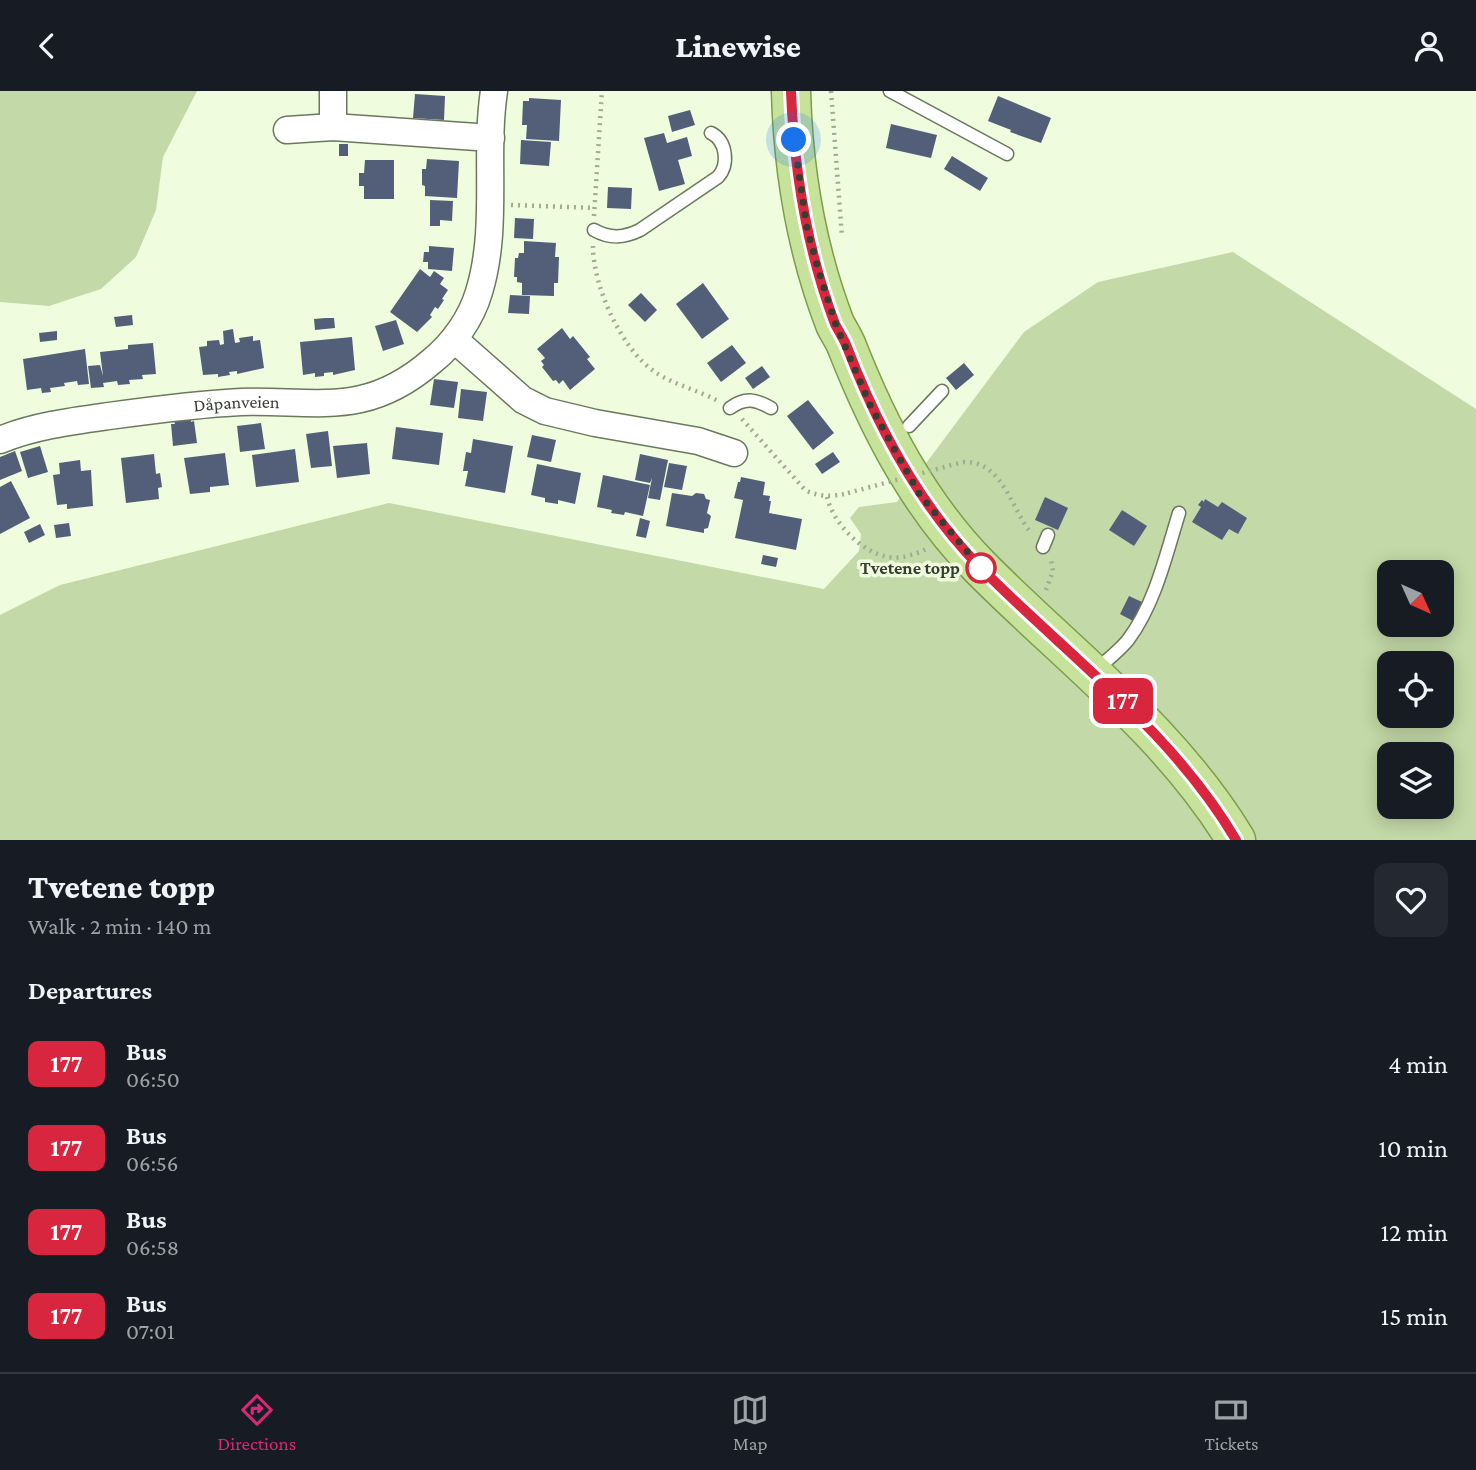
<!DOCTYPE html>
<meta charset="utf-8">
<style>
body{margin:0;font-family:"Crimson Pro",serif;background:#242831;color:#f1f3f6;height:100vh;display:flex;flex-direction:column;font-size:26px;white-space:nowrap}
*{box-sizing:border-box;margin:0}
p{font-size:23px;color:#9ea1a6}
.icon{flex:none;width:38px;height:38px;fill:none;stroke:currentColor;stroke-width:2;stroke-linecap:round;stroke-linejoin:round}
.map{position:relative;height:749px;overflow:hidden}
.sheet{display:flex;flex-direction:column;background:#171b24;flex:1}
.sheet>*{flex:none}
.badge{padding:0 14px;border-radius:10px;font-size:24px;line-height:46px}
.needle{width:46px;rotate:135deg}
.controls{position:absolute;left:1377px;top:469px;display:grid;gap:14px}
.controls a{display:grid;place-items:center;width:77px;height:77px;border-radius:14px;background:#171b24;box-shadow:0 4px 18px #0003;font-size:35px}
.you{position:absolute;width:35px;height:35px;margin:-18px;border:5px solid #fff;border-radius:50%;background:#1a73e8;box-shadow:0 0 0 10px #1a73e833}
.map>.badge{position:absolute;translate:-50% -50%;box-shadow:0 0 0 4px #fff}
h2{padding:0 28px;font-size:26px;line-height:63px}
.round{display:grid;place-items:center;flex:none;width:74px;height:74px;border-radius:14px;background:#242831}
.overview{display:flex;align-items:center;justify-content:space-between;height:119px;padding:0 28px}
h1{font-size:33px;font-weight:800;line-height:52px}
ul{padding:0;list-style:none}
li{display:flex;align-items:center;gap:21px;height:84px;padding:0 28px}
li div{flex:1}
li b{display:block;font-size:26px}
li em{font-style:normal}
li .badge{min-width:77px;font-weight:700;text-align:center}
header{display:flex;justify-content:space-between;align-items:center;height:91px;padding:0 28px;background:#171b24;font-size:32px;font-weight:800}
.tab-bar{display:flex;justify-content:space-around;align-items:center;height:98px;border-top:2px solid #363941;background:#171b24;font-size:19px;color:#9ea1a6}
.tab-bar a{display:grid;justify-items:center;gap:4px}
.tab-bar .current{color:#db2777}
.map>svg:first-child{display:block}
.green{fill:#c3d9a7;fill-rule:evenodd}
.building{fill:#535f78}
.lines{fill:none;stroke-linecap:round;stroke-linejoin:round}
.lane-casing{stroke:#6c785d;stroke-width:15}
.street-casing{stroke:#6c785d;stroke-width:29}
.primary-casing{stroke:#7d9d4b;stroke-width:41}
.path{stroke:#a1ab94;stroke-width:4.5;stroke-dasharray:2 5;stroke-linecap:butt}
.lane{stroke:#fff;stroke-width:12}
.street{stroke:#fff;stroke-width:26}
.primary{stroke:#c7e39b;stroke-width:38}
.path-bridge{stroke:#a1ab94;stroke-width:4.5;stroke-dasharray:2 5;stroke-linecap:butt}
.line-casing{stroke:#fff;stroke-width:16}
.line{stroke:#d7263d;stroke-width:10}
.walk{stroke:#373d31;stroke-width:7;stroke-dasharray:0 12.6}
.stop-dot{fill:#fff;stroke:#d7263d;stroke-width:3.5}
.labels{text-anchor:middle;dominant-baseline:central;stroke-width:7;stroke-linejoin:round;paint-order:stroke}
.street-label{font-size:18px;fill:#373d31;stroke:#effdde}
.stop-label{font-size:18px;font-weight:bold;fill:#373d31;stroke:#effdde;text-anchor:end}
</style>
<header><svg class="icon" aria-label="back" viewBox="0 0 24 24"><path d="M15 5l-7 7 7 7"/></svg>Linewise<svg class="icon" aria-label="person" viewBox="0 0 24 24"><circle cx="12" cy="8" r="4"/><path d="M4 21q1-7 8-7t8 7"/></svg></header>
<div class="map">
<svg width="1476" height="749" viewBox="0 0 1476 749">
<rect width="100%" height="100%" fill="#effdde"/>
<g class="green">
<polygon points="0,0 197,0 163,66 156,119 136,166 101,198 49,215 0,211"/>
<path d="M1233,161L1476,318V749H0V524L60,494L389,412L824,498L859,460L861,443L850,427L859,416L897,411L1024,241L1098,191ZM1390,481H1442V534H1390ZM1390,572H1442V625H1390ZM1390,663H1442V716H1390Z"/>
</g>
<g class="building">
<polygon points="415,3 445,5 444,29 413,27"/>
<polygon points="998,5 1051,27 1041,52 1010,41 1011,39 988,30"/>
<polygon points="529,7 561,9 559,50 526,48 527,34 522,34 523,10 529,10"/>
<polygon points="690,19 695,34 672,41 668,25"/>
<polygon points="891,33 937,44 931,67 886,57"/>
<polygon points="664,42 667,52 687,46 692,65 678,69 685,93 659,100 644,47"/>
<polygon points="521,49 551,51 549,75 520,73"/>
<rect x="339" y="53" width="9" height="12"/>
<polygon points="952,65 988,87 980,100 944,78"/>
<polygon points="427,68 459,70 457,107 425,105 425,95 422,94 422,78 426,78"/>
<polygon points="365,69 394,69 394,108 364,108 364,95 359,95 359,82 364,82"/>
<polygon points="608,96 632,97 631,118 607,117"/>
<polygon points="430,109 453,110 452,130 440,129 440,135 430,135"/>
<polygon points="515,127 534,128 533,148 514,147"/>
<polygon points="524,150 556,152 555,166 559,166 558,192 554,192 554,205 522,204 522,192 517,191 517,186 514,186 515,167 518,167 519,162 524,162"/>
<polygon points="429,155 454,157 452,180 428,178 428,171 423,171 424,161 429,161"/>
<polygon points="420,178 430,186 434,180 444,187 440,193 448,199 442,208 444,209 438,218 435,216 430,224 432,226 417,241 390,221"/>
<polygon points="703,192 729,228 702,248 676,213"/>
<polygon points="641,202 657,219 645,231 628,214"/>
<polygon points="510,204 530,205 529,223 508,222"/>
<polygon points="132,224 133,234 116,236 114,226"/>
<polygon points="325,227 334,227 335,237 315,239 314,228"/>
<polygon points="396,229 404,253 383,260 375,235"/>
<polygon points="562,237 570,248 573,245 582,256 590,266 587,268 595,278 570,299 563,289 559,293 556,289 553,290 542,276 544,274 541,270 545,267 537,258"/>
<polygon points="233,238 235,252 240,251 239,247 253,245 253,250 260,249 264,277 237,283 237,280 229,281 230,284 218,286 218,283 203,284 199,256 207,255 207,250 219,249 220,254 224,253 223,240"/>
<polygon points="57,240 57,249 40,251 39,242"/>
<polygon points="352,246 355,279 333,284 333,281 324,282 324,285 315,286 315,282 303,284 300,251"/>
<polygon points="153,252 156,283 142,284 143,288 129,289 130,293 118,294 117,290 103,292 104,296 91,297 88,275 100,274 103,285 100,261 128,258 128,254"/>
<polygon points="732,254 746,272 721,291 707,272"/>
<polygon points="85,258 89,293 78,294 77,290 64,292 65,295 50,297 51,301 42,302 41,297 27,299 23,268"/>
<polygon points="964,272 974,284 956,299 946,287"/>
<polygon points="762,275 770,286 753,298 745,287"/>
<polygon points="434,288 458,291 454,317 430,314"/>
<polygon points="461,298 487,301 483,330 458,327"/>
<polygon points="808,309 834,342 813,359 787,325"/>
<polygon points="191,328 191,331 194,330 197,352 173,355 171,333 175,333 174,330"/>
<polygon points="261,332 265,358 240,361 237,335"/>
<polygon points="396,336 443,342 439,374 392,368"/>
<polygon points="328,340 332,375 311,377 306,343"/>
<polygon points="532,344 556,349 551,371 527,366"/>
<polygon points="473,348 513,355 505,402 465,395 468,380 463,380 466,361 471,362"/>
<polygon points="367,352 370,383 337,387 333,355"/>
<polygon points="40,355 48,381 28,387 20,361"/>
<polygon points="295,358 299,391 256,396 252,364"/>
<polygon points="15,360 22,380 0,389 0,366"/>
<polygon points="833,361 840,371 822,383 815,373"/>
<polygon points="225,362 229,394 210,396 210,401 190,403 184,367"/>
<polygon points="154,363 156,383 160,382 162,396 158,397 159,408 126,412 121,367"/>
<polygon points="640,363 668,369 660,409 648,407 652,387 650,392 635,389"/>
<polygon points="80,369 81,380 91,379 93,415 67,418 67,413 57,414 53,384 60,383 59,372"/>
<polygon points="669,372 687,375 682,399 664,396"/>
<polygon points="537,373 581,382 575,413 558,409 558,413 545,411 545,407 531,404"/>
<polygon points="603,384 650,394 643,425 625,421 624,424 611,422 612,419 597,416"/>
<polygon points="741,386 765,391 763,404 770,405 769,410 771,410 769,422 802,428 796,459 735,447 743,409 734,407 738,391 740,391"/>
<polygon points="11,390 30,427 0,443 0,396"/>
<polygon points="672,402 692,405 696,402 704,403 706,408 710,409 707,422 711,425 708,437 704,438 704,442 666,435"/>
<polygon points="1045,406 1068,417 1058,439 1035,429"/>
<polygon points="1205,408 1218,416 1222,411 1247,427 1238,443 1229,438 1222,449 1192,431 1201,416 1198,414 1202,409 1204,411"/>
<polygon points="1122,419 1147,435 1134,455 1109,439"/>
<polygon points="640,427 650,430 646,447 636,445"/>
<polygon points="69,432 71,445 56,447 54,434"/>
<polygon points="40,433 45,444 29,452 24,441"/>
<polygon points="763,464 778,467 776,476 761,473"/>
<polygon points="1129,505 1142,511 1133,530 1120,523"/>
</g>
<g class="lines">
<g class="lane-casing">
<g id="lane">
<polyline points="890,0 1007,63"/>
<path d="M594,139C610,148 624,147 640,139L718,86C729,74 727,50 711,42"/>
<path d="M730,317C745,306 755,308 771,317"/>
<polyline points="909,335 942,300"/>
<polyline points="1043,456 1048,444"/>
<path d="M1096,579C1107,569 1119,560 1128,549C1155,513 1166,464 1179,422"/>
</g>
</g>
<g class="street-casing">
<g id="street">
<polyline points="333,36 333,0"/>
<polyline points="287,39 333,36 491,47"/>
<polyline points="455,249 523,309 545,320 595,332 698,350 734,362"/>
<path id="s1" d="M0,349C34,335 73,330 109,325C153,319 197,313 241,311C319,309 366,327 432,270C453,253 471,228 479,201C499,136 484,66 494,0"/>
</g>
</g>
<g class="primary-casing">
<path id="primary" d="M791,0C793,78 807,160 835,233C839,241 844,248 847,256C879,337 919,414 980,476C1068,565 1170,640 1236,749"/>
</g>
<g class="path">
<polyline points="831,0 842,146"/>
<polyline points="511,114 594,117"/>
<polyline points="594,125 602,0"/>
<path d="M593,155C593,195 621,258 655,281C674,294 698,299 718,310"/>
<path d="M742,328L805,399C819,406 832,406 848,402"/>
<path d="M963,371C1002,369 1011,417 1031,442"/>
<path d="M827,406C833,432 861,461 888,466C901,468 914,464 926,458"/>
<polyline points="1046,499 1053,480 1051,468"/>
</g>
<use href="#lane" class="lane"/>
<use href="#street" class="street"/>
<use href="#primary" class="primary"/>
<polyline class="path-bridge" points="848,402 963,371"/>
</g>
<g class="lines">
<g class="line-casing">
<path id="line" d="M791,0C794,78 807,159 835,233C839,241 844,248 847,256C878,337 919,414 980,476C1068,565 1172,640 1236,749"/>
</g>
<use href="#line" class="line"/>
<polyline class="walk" points="794,49 807,137 819,181 836,234 871,316 920,404 981,477"/>
</g>
<circle class="stop-dot" cx="981" cy="477" r="14"/>
<g class="labels">
<g class="street-label">
<text stroke="none"><textPath href="#s1" startOffset="240">Dåpanveien</textPath></text>
</g>
<g class="stop-label">
<text x="960" y="477">Tvetene topp</text>
</g>
</g>
</svg>
<div class="controls">
<a><svg class="needle" viewBox="-14 -14 28 28"><path d="M0-13l5 13h-10z" fill="#e53935"/><path d="M0 13l5-13h-10z" fill="#9ea1a6"/></svg></a>
<a><svg class="icon" aria-label="locate" viewBox="0 0 24 24"><circle cx="12" cy="12" r="6"/><path d="M12 2v4M12 18v4M2 12h4M18 12h4"/></svg></a>
<a><svg class="icon" aria-label="layers" viewBox="0 0 24 24"><path d="M12 4l9 5-9 5-9-5zM3 14l9 5 9-5"/></svg></a>
</div>
<div class="you" style="left:794px;top:49px"></div>
<b class="badge" style="left:1123px;top:610px;background:#d7263d;color:#fff">177</b>
</div>
<section class="sheet">
<div class="overview"><div><h1>Tvetene topp</h1><p>Walk · 2 min · 140 m</p></div><a class="round"><svg class="icon" aria-label="heart" viewBox="0 0 24 24"><path d="M12 20l-8-8c-3-5 5-10 8-4 3-6 11-1 8 4z"/></svg></a></div>
<h2>Departures</h2>
<ul>
<li><span class="badge" style="background:#d7263d;color:#fff">177</span><div><b>Bus</b><p>06:50</p></div><em>4 min</em></li>
<li><span class="badge" style="background:#d7263d;color:#fff">177</span><div><b>Bus</b><p>06:56</p></div><em>10 min</em></li>
<li><span class="badge" style="background:#d7263d;color:#fff">177</span><div><b>Bus</b><p>06:58</p></div><em>12 min</em></li>
<li><span class="badge" style="background:#d7263d;color:#fff">177</span><div><b>Bus</b><p>07:01</p></div><em>15 min</em></li>
</ul>
</section>
<nav class="tab-bar">
<a class="current"><svg class="icon" aria-label="directions" viewBox="0 0 24 24"><path d="M12 3l9 9-9 9-9-9zM9 14v-3h6M13 9l2 2-2 2"/></svg>Directions</a>
<a><svg class="icon" aria-label="map" viewBox="0 0 24 24"><path d="M3 6l6-2 6 2 6-2v14l-6 2-6-2-6 2zM9 4v14M15 6v14"/></svg>Map</a>
<a><svg class="icon" aria-label="tickets" viewBox="0 0 24 24"><path d="M3 7h18v10H3zM15 7v10"/></svg>Tickets</a>
</nav>
